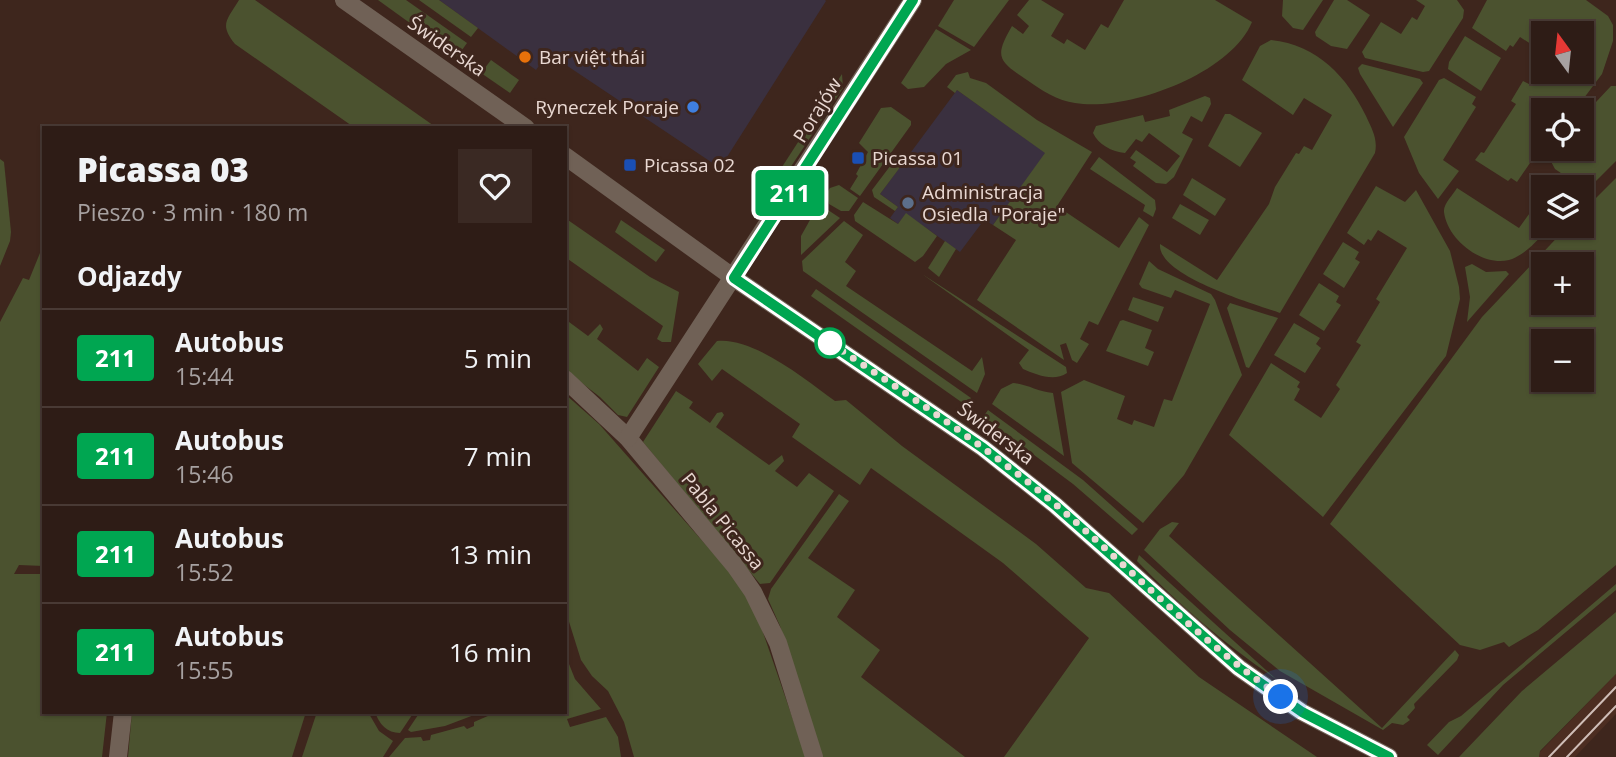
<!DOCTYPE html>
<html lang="pl">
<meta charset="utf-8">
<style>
body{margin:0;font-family:"Open Sans",sans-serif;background:#3a2923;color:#f1f3f6;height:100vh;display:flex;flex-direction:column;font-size:26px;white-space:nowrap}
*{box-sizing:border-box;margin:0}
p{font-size:23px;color:#a7a1a1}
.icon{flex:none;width:38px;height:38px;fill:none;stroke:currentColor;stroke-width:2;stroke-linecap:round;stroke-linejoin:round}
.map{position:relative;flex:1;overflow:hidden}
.sheet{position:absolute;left:42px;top:126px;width:525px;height:588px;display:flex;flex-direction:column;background:#2e1c16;border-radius:0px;box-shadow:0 2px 5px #0004,0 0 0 2px #493a35}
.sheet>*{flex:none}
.badge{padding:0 14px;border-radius:5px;font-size:24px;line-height:46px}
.needle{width:46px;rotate:345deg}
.tools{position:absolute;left:1531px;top:21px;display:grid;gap:14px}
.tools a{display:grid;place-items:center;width:63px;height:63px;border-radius:0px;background:#2e1c16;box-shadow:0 2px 5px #0004,0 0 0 2px #493a35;font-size:35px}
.you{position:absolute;width:35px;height:35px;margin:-18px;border:5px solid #fff;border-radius:50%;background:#1a73e8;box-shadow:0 0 0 10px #1a73e833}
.map>.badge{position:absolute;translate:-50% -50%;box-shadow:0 0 0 4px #fff}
h2{padding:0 35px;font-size:26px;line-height:63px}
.round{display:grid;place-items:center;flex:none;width:74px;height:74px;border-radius:0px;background:#3a2923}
.overview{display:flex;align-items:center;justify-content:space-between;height:119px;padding:0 35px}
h1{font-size:33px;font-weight:800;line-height:52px}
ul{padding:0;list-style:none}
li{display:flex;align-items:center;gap:21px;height:98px;padding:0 35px;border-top:2px solid #493a35}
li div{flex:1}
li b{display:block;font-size:26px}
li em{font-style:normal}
li .badge{min-width:77px;font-weight:700;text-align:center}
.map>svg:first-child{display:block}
.commercial{fill:#3a303f}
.built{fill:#4c2d21}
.green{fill:#4b522f;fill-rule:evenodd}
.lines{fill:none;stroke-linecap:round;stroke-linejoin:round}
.minor{stroke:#706156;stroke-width:18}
.tram{stroke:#cfbdb7;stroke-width:2}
.line-casing{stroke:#fff;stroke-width:16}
.line{stroke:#00a651;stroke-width:10}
.walk{stroke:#e9d8d2;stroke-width:7;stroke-dasharray:0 12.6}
.food-dot{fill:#e8710a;stroke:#3e261d;stroke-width:2.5}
.shop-dot{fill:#3f7fe0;stroke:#3e261d;stroke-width:2.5}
.transit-dot{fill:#1a4fb4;stroke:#3e261d;stroke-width:2.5}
.service-dot{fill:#5c6f8a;stroke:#3e261d;stroke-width:2.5}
.stop-dot{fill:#fff;stroke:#00a651;stroke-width:3.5}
.labels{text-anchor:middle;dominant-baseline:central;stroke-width:6;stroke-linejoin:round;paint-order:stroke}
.street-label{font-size:19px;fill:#e9d8d2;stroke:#3e261d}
.poi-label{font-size:19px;fill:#e9d8d2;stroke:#3e261d;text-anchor:start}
</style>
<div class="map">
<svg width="1616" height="757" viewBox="0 0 1616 757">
<rect width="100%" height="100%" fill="#3e261d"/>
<g class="commercial">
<polygon points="439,0 825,0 826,1 720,168 548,53 536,70"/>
<polygon points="957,90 1046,153 993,225 984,220 960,252 906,214 898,224 890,218 898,207 880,194"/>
</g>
<polygon class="built" points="1616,674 1616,714 1575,757 1539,757 1540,752"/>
<g class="green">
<path d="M239,0H255L437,128H355L235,44C219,24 227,20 239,0Z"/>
<polygon points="378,0 406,0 467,43 457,57"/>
<polygon points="419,0 439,0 478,28 471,37"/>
<polygon points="954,0 1009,0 974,47 938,26"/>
<path d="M1029,0H1041L1064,14L1051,36L1064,44L1067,39L1085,50L1101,24L1108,28L1124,0H1215L1252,22C1231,74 1127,112 1075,103C1058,101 1041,90 1027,80C998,61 994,57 1012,26L1023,34L1029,26L1017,15Z"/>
<polygon points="1283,0 1323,0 1303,30 1293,28 1282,16"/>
<polygon points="1334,0 1347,0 1370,15 1347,49 1331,46 1316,36 1315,32"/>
<polygon points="1416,0 1457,0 1464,10 1463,18 1429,71 1423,72 1365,58 1362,52 1381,22 1401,34 1412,17 1417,20 1425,6"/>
<polygon points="1487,0 1586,0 1608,16 1613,25 1613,41 1602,74 1575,110 1544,110 1543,144 1517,182 1511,178 1508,181 1475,160 1481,152 1484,153 1516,104 1511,101 1523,81 1529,84 1543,61 1544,72 1582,72 1582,33 1544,33 1543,52 1520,37 1513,47 1510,45 1506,51 1472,28"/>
<polygon points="936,29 971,50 946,64 924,87 908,89 901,83"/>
<polygon points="1465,36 1501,58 1481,91 1448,69 1449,62"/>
<path d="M1271,40C1318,45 1347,77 1366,116C1372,129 1378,139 1375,153L1280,313C1255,304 1157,276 1160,244L1217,280L1269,204L1275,187L1296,153L1299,154L1304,146L1312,150L1332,115L1304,98L1293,115L1242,80L1260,46Z"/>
<polygon points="491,60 519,80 510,93 481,73"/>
<polygon points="1362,64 1420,79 1423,83 1393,127 1360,74 1358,68"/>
<polygon points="968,72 970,78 986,83 1037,120 1092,152 1057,206 1119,248 1139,217 1149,225 1098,325 1089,321 1080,339 1089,344 1077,363 1072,360 1066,343 1060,345 1064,360 977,300 1016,240 993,225 1045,153 957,90 955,93 947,87 956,75"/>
<polygon points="842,74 843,88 788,171 782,167"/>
<polygon points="1444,78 1476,97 1472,104 1476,107 1443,160 1459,171 1438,199 1419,173 1404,137 1439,80"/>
<polygon points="1611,86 1616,86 1616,161 1591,186 1583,188 1555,169 1548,156 1552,149 1582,149 1582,117"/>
<path d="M1205,96L1210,98L1211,104L1202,122L1191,116L1182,133L1193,139L1174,177L1166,184L1156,183L1133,166L1136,162L1130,158L1136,150L1167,172L1180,156L1149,133L1142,142L1136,139L1125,153C1112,152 1098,144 1093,133L1096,126L1143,115L1145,122L1170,116L1169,110Z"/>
<polygon points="891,107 911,121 911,125 860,196 850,189 858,176 856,174 868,152 859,143 881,108"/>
<polygon points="1225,114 1230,114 1262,133 1240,167 1208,146"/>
<polygon points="897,157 904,162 880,194 898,207 895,211 874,197 872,190"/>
<polygon points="1099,157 1155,200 1156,209 1153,217 1143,211 1145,205 1090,169"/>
<polygon points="0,159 4,162 11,232 10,241 0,266"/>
<polygon points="1192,178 1226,199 1215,216 1183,195"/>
<path d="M1616,178V565L1538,630L1509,647L1504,642L1480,650L1460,645L1330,524L1482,317L1568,226H1582V212ZM1582,264V303H1544V264ZM1582,341V380H1544V341Z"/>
<polygon points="839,185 858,198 849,211 841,211 829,204 826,194 830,188"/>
<polygon points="1376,186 1405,202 1416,190 1450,251 1459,287 1460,299 1446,356 1323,517 1229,435 1271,363 1300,382 1297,387 1300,389 1294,400 1321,418 1340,389 1336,385 1361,345 1356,342 1380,302 1376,299 1407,248 1378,230 1371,241 1368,239 1364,245 1347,233"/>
<path d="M1457,188L1519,228L1532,210L1537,213L1543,202L1544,226H1551C1539,238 1526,255 1509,260C1482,267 1447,239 1444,212C1443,204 1453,195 1457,188Z"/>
<polygon points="863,202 898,224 906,213 937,236 923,256 915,262 855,221 854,215"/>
<polygon points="1180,204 1209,220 1200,235 1172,218"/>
<polygon points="825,208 840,218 801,255 801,236 815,211"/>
<polygon points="565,218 650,277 679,292 671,342 662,342 657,339 663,326 565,257"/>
<polygon points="621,220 665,250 656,262 615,232"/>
<polygon points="844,221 863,235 845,262 856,271 846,286 972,371 982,357 985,374 977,393 803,271 802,261"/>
<polygon points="42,225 44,226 44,566 19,565 14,574 44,574 44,712 107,712 102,757 0,757 0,322 23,278 29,280 42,248"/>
<polygon points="945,241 956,249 939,277 928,268"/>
<polygon points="1343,242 1359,252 1355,259 1360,262 1344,288 1323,274"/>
<polygon points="1149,261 1158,269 1211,294 1215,300 1242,375 1184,475 1143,523 1072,463 1061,392 1084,380 1125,396 1117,419 1132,425 1134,420 1154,427 1164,399 1172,401 1210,304 1175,290 1171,298 1142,288 1139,284"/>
<polygon points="1472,264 1486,272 1506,271 1509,274 1467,322 1470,297 1465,267"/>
<path d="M922,274L1066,367L1067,373C1054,382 1037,375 1023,369L1019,363L1029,350Z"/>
<polygon points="1319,283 1339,296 1336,302 1341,305 1324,331 1299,315"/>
<polygon points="816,289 971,398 972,400 967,406 811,296"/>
<polygon points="1133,297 1164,307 1158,322 1128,310"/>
<polygon points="1230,303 1278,318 1249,368 1246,367 1227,308"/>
<polygon points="565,319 588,336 600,324 603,329 597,339 638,371 647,358 659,367 627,417 618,415 600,397 565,370"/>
<polygon points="1123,320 1152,330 1145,348 1154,352 1148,366 1106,351 1120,321"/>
<polygon points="1294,323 1320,338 1316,344 1321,348 1305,373 1274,355"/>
<path d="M717,341C754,337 806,380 835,401L846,400L902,446L1036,544L1086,588L1109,593L1199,677L1317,757H1004L1089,638L1003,563L871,468L860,485L792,437L800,424L722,369L712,381L698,364Z"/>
<path d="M1013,383C1027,384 1038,392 1053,393L1064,456L992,404L1001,389Z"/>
<polygon points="676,391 693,402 689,408 710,423 717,413 722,412 724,415 716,427 769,465 782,455 784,461 775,471 797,487 809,473 834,491 770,583 760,584 643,442"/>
<polygon points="565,394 599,424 736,579 758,618 806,757 634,757 624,722 608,691 592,676 581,660 565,609"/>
<polygon points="988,410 1083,480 1138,529 1132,535 1073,484 983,417"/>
<polygon points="839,494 849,501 808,558 855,590 837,617 880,650 861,677 965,757 821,757 780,626 768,599 771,589"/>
<polygon points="1172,522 1179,523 1169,536 1382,728 1455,650 1459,655 1457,660 1414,704 1415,708 1407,717 1410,720 1403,725 1392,723 1383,730 1280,671 1230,630 1144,550 1160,529"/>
<path d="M1139,555L1276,679C1226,645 1179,605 1137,561Z"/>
<polygon points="1616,584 1616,590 1503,685 1438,755 1427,745 1449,722 1461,716"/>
<polygon points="1616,612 1616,674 1540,751 1539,757 1459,757 1522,691"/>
<polygon points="565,654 575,679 601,709 567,719 570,727 606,717 618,737 621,757 389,757 405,738 421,737 423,741 430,740 431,735 464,726 467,729 474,726 474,722 497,712 565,712"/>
<polygon points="132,712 306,712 292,757 128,757"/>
<polygon points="317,712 368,712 379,731 393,741 383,757 302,757"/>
<path d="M375,712H414L400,733C387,733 379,724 375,712Z"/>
<polygon points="420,712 482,712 445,726 411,732 408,730"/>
</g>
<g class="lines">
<g class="minor">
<polyline points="344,0 526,128"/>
<polyline points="565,156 734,278 983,448 1055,505 1239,668 1302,712 1389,757"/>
<polyline points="565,379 628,438 735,566 753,592 778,643 814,757"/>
<polyline points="628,438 913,0"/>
<polyline points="118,757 123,712"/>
</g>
<g class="tram">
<polyline points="1549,757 1616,687"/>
<polyline points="1567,757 1616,706"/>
</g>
</g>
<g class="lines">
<g class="line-casing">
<polyline id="line" points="913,0 734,278 983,448 1055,505 1239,668 1302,712 1389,757"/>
</g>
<use href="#line" class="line"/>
<path class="walk" d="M830,343L826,340C904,392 983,444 1055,504C1131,569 1199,640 1281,697"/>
</g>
<circle class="food-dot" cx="525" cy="57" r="7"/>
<circle class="shop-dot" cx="693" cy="107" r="7"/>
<g class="transit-dot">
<rect x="851" y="151" width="14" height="14" rx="3.5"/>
<rect x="623" y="158" width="14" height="14" rx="3.5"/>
</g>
<circle class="service-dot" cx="908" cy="203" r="7"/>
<circle class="stop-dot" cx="830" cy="343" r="14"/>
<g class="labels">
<g class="street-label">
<text transform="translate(447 46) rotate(35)">Świderska</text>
<text transform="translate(817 110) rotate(-58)">Porajów</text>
<text transform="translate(996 433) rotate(37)">Świderska</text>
<text transform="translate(723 521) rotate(51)">Pabla Picassa</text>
</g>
<g class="poi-label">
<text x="539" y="57">Bar việt thái</text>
<text x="679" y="107" text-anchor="end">Ryneczek Poraje</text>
<text x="872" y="158">Picassa 01</text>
<text x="644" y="165">Picassa 02</text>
<text x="922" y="192">Administracja<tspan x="922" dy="22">Osiedla "Poraje"</tspan></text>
</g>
</g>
</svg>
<div class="tools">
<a><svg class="needle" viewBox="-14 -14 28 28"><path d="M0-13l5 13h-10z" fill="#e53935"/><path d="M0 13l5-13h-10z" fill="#a7a1a1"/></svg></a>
<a><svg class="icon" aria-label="locate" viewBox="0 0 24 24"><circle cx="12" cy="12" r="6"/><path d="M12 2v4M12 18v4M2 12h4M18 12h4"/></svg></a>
<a><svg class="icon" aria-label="layers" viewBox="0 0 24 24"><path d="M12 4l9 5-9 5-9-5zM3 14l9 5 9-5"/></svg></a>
<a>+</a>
<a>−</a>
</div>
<div class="you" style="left:1281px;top:697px"></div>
<b class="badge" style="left:790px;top:193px;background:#00a651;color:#fff">211</b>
<section class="sheet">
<div class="overview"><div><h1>Picassa 03</h1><p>Pieszo · 3 min · 180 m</p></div><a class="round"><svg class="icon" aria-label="heart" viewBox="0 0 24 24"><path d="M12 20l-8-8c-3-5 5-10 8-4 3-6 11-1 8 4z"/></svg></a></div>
<h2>Odjazdy</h2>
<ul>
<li><span class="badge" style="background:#00a651;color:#fff">211</span><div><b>Autobus</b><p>15:44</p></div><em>5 min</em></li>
<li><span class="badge" style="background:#00a651;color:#fff">211</span><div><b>Autobus</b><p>15:46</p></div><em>7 min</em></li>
<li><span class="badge" style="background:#00a651;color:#fff">211</span><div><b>Autobus</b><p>15:52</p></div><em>13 min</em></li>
<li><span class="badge" style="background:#00a651;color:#fff">211</span><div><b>Autobus</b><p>15:55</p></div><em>16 min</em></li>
</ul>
</section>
</div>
